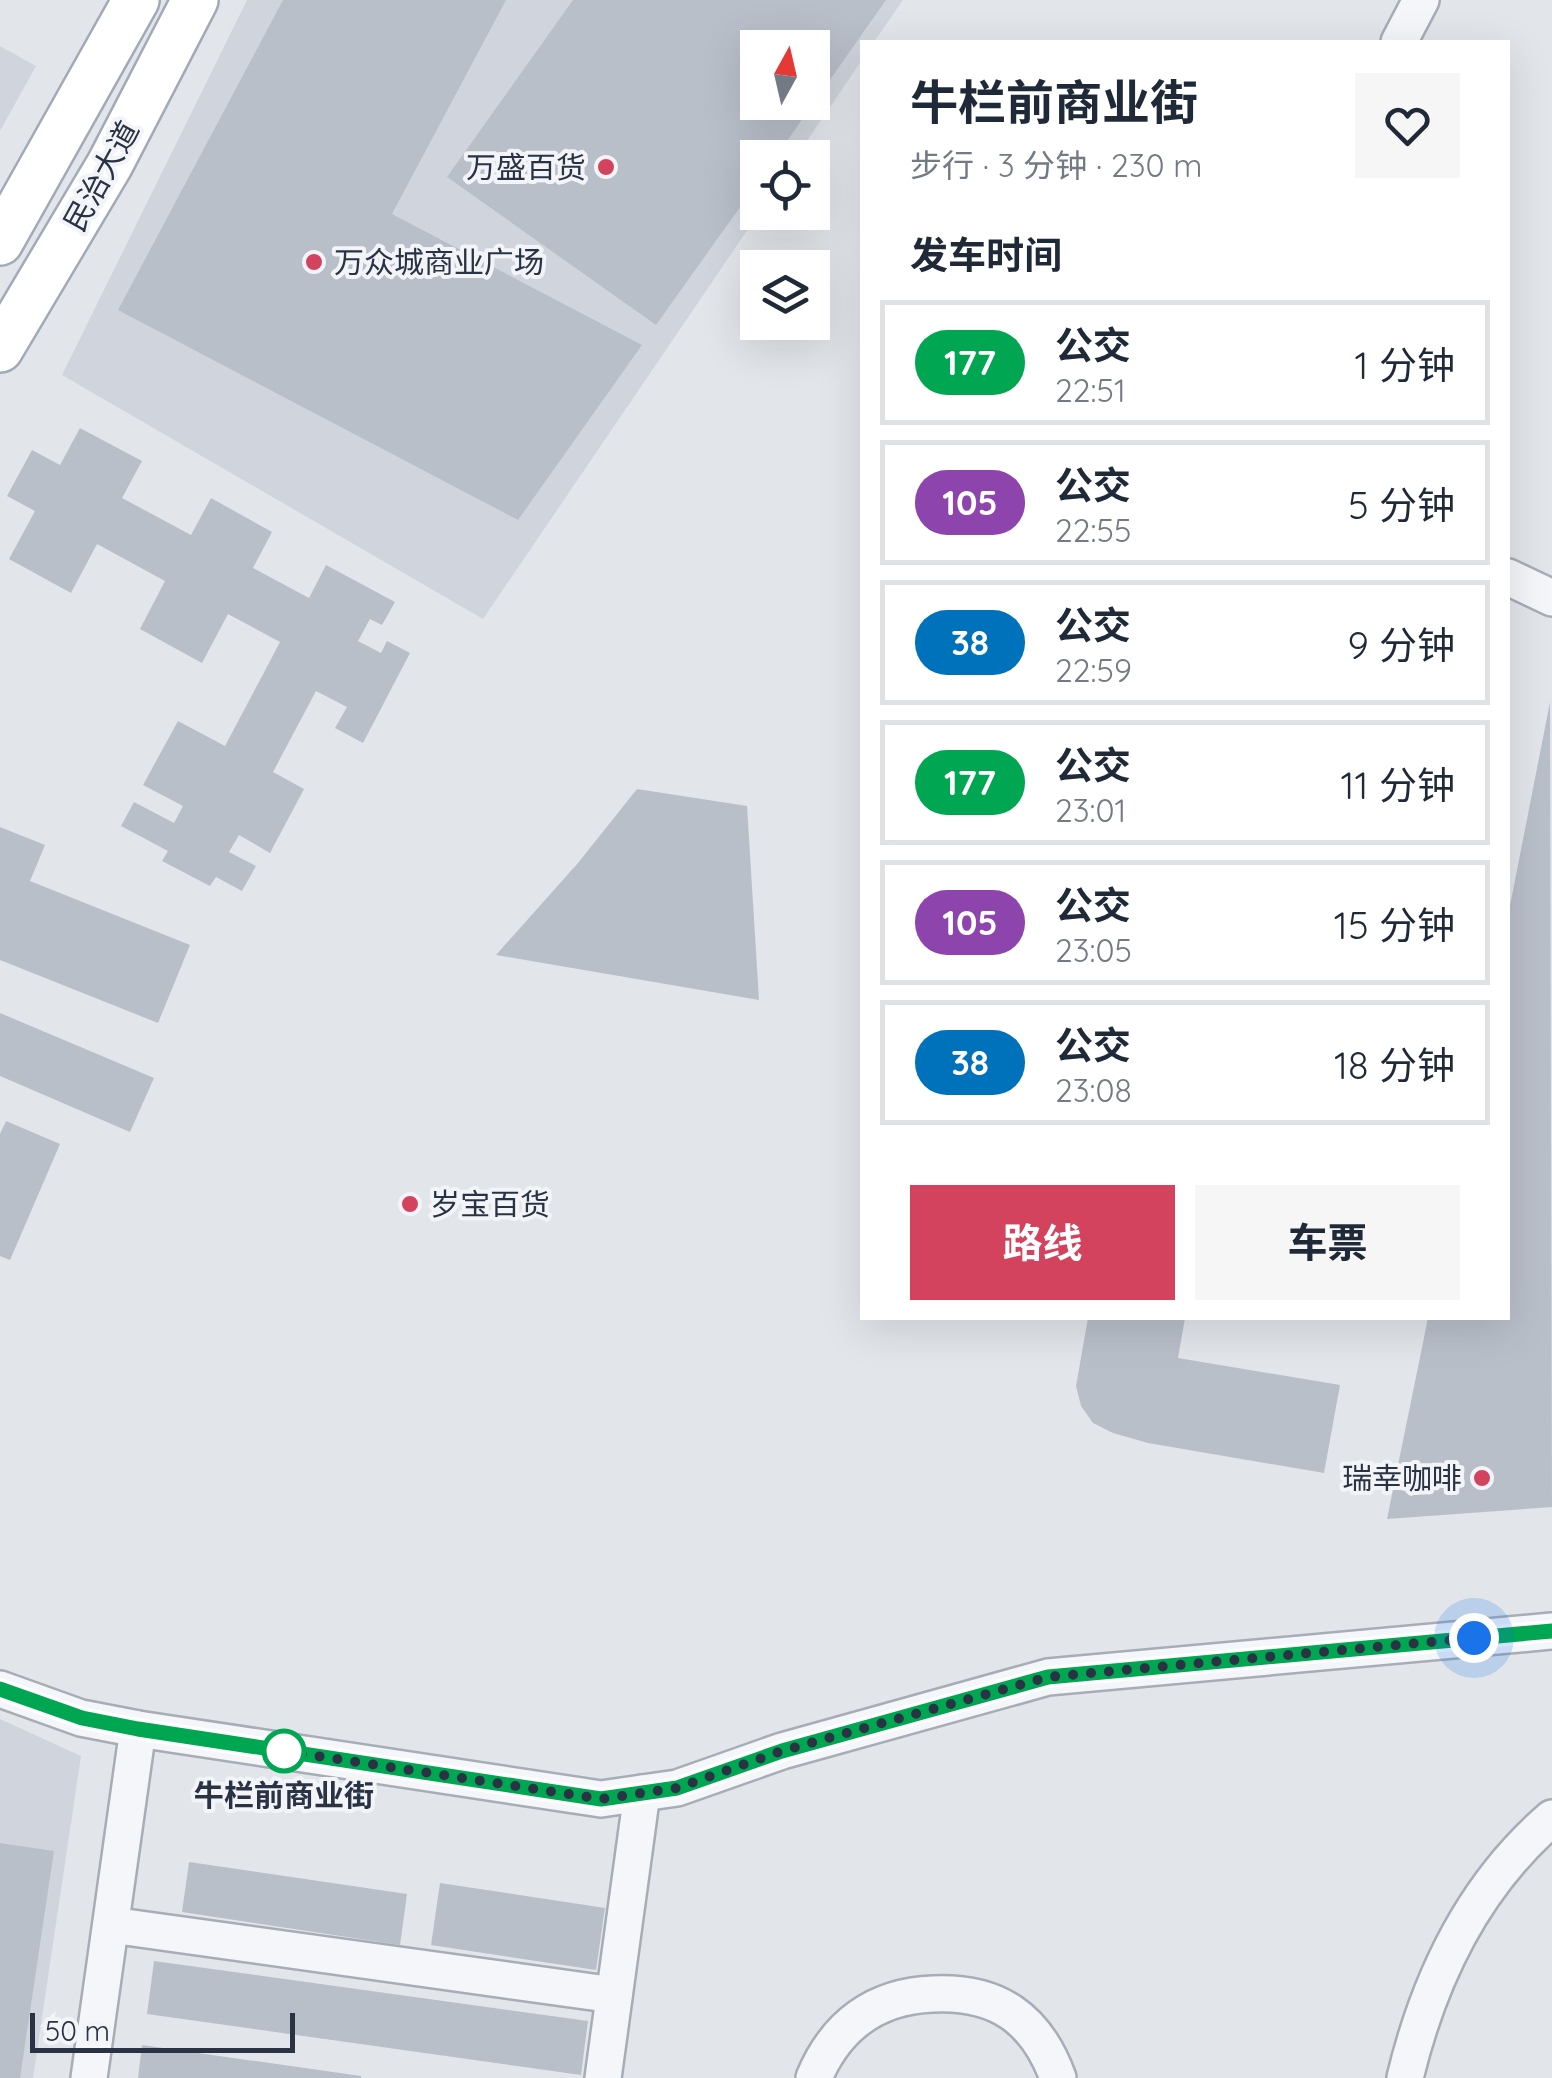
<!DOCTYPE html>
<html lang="zh">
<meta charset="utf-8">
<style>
body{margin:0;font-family:Quicksand,"Noto Sans SC",sans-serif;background:#f6f6f7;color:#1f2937;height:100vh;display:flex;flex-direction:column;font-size:38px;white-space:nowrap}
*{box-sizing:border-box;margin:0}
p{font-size:32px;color:#747a83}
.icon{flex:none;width:55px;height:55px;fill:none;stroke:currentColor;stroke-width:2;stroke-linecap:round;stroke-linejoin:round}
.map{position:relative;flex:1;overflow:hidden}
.drawer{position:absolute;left:860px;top:40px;width:650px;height:1280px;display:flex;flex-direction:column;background:#fff;border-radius:0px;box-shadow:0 10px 40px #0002}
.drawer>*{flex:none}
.badge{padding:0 20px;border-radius:32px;font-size:35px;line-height:65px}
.needle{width:65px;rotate:8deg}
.tools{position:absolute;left:740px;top:30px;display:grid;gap:20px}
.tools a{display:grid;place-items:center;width:90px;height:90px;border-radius:0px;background:#fff;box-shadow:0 10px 40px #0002;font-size:50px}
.scale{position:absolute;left:30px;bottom:25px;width:265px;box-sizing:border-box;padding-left:10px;border:5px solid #293344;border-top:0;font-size:28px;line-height:35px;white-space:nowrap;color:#293344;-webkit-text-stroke:8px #f2f4f8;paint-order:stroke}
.you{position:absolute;width:50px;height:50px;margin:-25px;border:8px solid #fff;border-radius:50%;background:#1a73e8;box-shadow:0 0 0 15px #1a73e833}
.map>.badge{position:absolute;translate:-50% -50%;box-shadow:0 0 0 5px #fff}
h2{padding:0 50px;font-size:38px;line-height:90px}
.round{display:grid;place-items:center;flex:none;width:105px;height:105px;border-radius:0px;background:#f6f6f7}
.head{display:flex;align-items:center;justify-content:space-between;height:170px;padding:0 50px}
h1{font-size:48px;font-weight:700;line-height:75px}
.button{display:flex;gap:20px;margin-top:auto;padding:20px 50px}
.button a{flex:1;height:115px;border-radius:0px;background:#d4435d;color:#fff;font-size:40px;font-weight:700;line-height:115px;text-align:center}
.button a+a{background:#f6f6f7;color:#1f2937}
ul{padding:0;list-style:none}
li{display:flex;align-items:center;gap:30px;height:125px;margin:0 20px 15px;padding:0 30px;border:5px solid #e0e1e3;border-radius:0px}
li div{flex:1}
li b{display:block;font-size:38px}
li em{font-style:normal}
li .badge{min-width:110px;font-weight:700;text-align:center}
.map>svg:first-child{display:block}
.built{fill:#d0d5dd;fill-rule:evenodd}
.building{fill:#b9bfc9;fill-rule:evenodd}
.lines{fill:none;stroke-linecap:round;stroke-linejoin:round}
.minor-casing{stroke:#a7adb6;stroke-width:40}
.major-casing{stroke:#a1aab7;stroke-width:50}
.minor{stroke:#f5f6f9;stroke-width:35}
.major{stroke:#fff;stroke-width:45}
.line-casing{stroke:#fff;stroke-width:22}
.line{stroke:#00a651;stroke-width:15}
.walk{stroke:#293344;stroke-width:10;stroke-dasharray:0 18}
.poi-dot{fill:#d4435d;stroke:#f2f4f8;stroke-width:4}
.stop-dot{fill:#fff;stroke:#00a651;stroke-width:5}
.labels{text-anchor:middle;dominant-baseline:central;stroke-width:8;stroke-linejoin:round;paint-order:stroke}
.poi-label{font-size:30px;fill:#293344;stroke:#f2f4f8;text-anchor:end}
.street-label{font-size:30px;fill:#293344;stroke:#f2f4f8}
.stop-label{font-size:30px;font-weight:bold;fill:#293344;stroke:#f2f4f8}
</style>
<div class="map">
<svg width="1552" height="2078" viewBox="0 0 1552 2078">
<rect width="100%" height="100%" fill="#e2e6eb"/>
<g class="built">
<path d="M247,0H903L874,42H862V60L796,157L758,158L759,213L483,619L62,375ZM758,48H812V102H758Z"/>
<polygon points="0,46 36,66 0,131"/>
<polygon points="0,1719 81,1756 33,2078 0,2078"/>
</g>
<g class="building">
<polygon points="283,0 506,0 392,214 642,345 518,520 118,310"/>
<path d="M573,0H886L775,158H758V182L656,325L447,177ZM758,48H812V102H758Z"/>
<polygon points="80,428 142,461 122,498 191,535 211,498 272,532 253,568 309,598 326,565 395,602 382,625 370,619 358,641 381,653 387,641 410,653 363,743 335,728 347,707 316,691 273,772 304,789 270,853 239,835 229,852 256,866 242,891 216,877 210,886 162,861 168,851 121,826 134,802 174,823 183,806 143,785 178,721 225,746 280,642 228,614 202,663 140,629 165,581 97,544 71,593 9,559 35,511 7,496 32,450 60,465"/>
<polygon points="1550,702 1552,1507 1387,1519 1428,1318 1508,1318 1508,916"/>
<polygon points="637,789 747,806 759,1000 496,955 578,863"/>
<polygon points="0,827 45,845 30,881 190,945 158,1023 0,960"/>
<polygon points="0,1013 154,1078 130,1132 0,1076"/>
<polygon points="6,1121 60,1144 10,1260 0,1256 0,1134"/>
<polygon points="1088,1318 1185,1318 1178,1358 1340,1385 1324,1473 1148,1443 1113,1433 1093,1423 1081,1406 1076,1386"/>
<polygon points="0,1843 54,1851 20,2078 0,2078"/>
<polygon points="189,1862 407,1894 400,1945 182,1912"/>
<polygon points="440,1883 605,1908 596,1970 431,1945"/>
<polygon points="154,1961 588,2021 581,2075 147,2014"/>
<polygon points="142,2045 361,2076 361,2078 138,2078"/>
</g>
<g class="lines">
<g class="minor-casing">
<g id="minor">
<polyline points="1399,42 1421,0"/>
<polyline points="1508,577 1552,598"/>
<polyline points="0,1689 81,1718 138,1729 601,1799 677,1788 782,1751 1048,1677 1552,1631"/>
<polyline points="111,1925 614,1995"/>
<polyline points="89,2078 138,1729"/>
<polyline points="603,2078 642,1793"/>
<path d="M814,2078C836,2025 876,1996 933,1994C997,1991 1036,2018 1058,2078"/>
<path d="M1405,2078C1429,1978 1473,1886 1552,1818"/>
</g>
</g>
<g class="major-casing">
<g id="major">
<polyline points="0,242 136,0"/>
<polyline points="0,349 110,164 195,0"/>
</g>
</g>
<use href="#minor" class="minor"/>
<use href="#major" class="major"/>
</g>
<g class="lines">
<g class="line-casing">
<polyline id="line" points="0,1689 82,1718 138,1729 601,1799 677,1788 782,1751 1048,1677 1552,1631"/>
</g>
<use href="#line" class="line"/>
<polyline class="walk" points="284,1751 601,1799 677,1788 782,1751 1048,1677 1474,1638"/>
</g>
<g class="poi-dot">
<circle cx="606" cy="167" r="10"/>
<circle cx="314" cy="262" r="10"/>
<circle cx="410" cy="1204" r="10"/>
<circle cx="1482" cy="1478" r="10"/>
</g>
<circle class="stop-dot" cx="284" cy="1751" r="20"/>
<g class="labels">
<g class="poi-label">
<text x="586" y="167">万盛百货</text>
<text x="334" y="262" text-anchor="start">万众城商业广场</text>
<text x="430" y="1204" text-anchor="start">岁宝百货</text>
<text x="1462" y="1478">瑞幸咖啡</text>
</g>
<g class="street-label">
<text transform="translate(101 176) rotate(-61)">民治大道</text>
</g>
<g class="stop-label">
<text x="284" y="1795">牛栏前商业街</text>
</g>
</g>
</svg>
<div class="tools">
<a><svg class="needle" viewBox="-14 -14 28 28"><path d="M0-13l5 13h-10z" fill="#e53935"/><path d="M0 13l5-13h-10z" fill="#747a83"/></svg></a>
<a><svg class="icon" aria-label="locate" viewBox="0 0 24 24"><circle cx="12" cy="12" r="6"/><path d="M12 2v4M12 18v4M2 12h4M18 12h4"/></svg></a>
<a><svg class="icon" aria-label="layers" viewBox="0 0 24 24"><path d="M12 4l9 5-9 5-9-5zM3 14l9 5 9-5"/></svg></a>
</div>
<div class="scale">50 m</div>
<div class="you" style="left:1474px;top:1638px"></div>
<section class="drawer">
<div class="head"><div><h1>牛栏前商业街</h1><p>步行 · 3 分钟 · 230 m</p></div><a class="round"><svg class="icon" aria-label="heart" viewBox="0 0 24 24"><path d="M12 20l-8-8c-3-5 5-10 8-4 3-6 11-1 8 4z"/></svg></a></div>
<h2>发车时间</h2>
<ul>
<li><span class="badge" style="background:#00a651;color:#fff">177</span><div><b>公交</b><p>22:51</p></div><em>1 分钟</em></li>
<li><span class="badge" style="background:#8e44ad;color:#fff">105</span><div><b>公交</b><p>22:55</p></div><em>5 分钟</em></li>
<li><span class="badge" style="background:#0072bc;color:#fff">38</span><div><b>公交</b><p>22:59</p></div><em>9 分钟</em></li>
<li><span class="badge" style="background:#00a651;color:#fff">177</span><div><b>公交</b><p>23:01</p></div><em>11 分钟</em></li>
<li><span class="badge" style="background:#8e44ad;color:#fff">105</span><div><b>公交</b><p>23:05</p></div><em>15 分钟</em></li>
<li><span class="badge" style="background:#0072bc;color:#fff">38</span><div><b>公交</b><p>23:08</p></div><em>18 分钟</em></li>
</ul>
<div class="button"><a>路线</a><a>车票</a></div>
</section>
</div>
